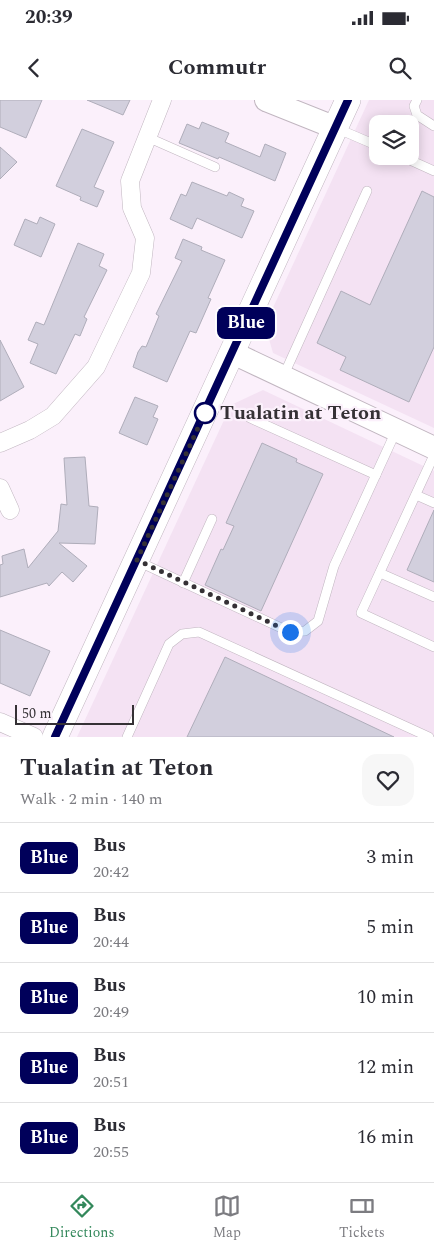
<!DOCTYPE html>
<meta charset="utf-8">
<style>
body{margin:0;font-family:Spectral,serif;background:#f7f7f7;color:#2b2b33;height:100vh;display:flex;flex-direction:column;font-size:19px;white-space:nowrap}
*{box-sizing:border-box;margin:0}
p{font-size:16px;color:#7c7c81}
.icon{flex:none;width:28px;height:28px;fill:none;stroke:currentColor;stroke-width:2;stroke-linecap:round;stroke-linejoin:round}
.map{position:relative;height:637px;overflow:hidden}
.details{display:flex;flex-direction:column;background:#fff;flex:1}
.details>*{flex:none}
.badge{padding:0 10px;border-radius:8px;font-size:18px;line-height:32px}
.controls{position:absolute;left:369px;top:15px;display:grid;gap:10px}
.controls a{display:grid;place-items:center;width:50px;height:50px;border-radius:10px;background:#fff;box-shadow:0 2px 12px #0003;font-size:25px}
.scale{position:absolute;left:15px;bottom:12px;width:119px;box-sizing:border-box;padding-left:5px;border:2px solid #353135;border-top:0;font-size:14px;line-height:18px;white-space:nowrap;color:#353135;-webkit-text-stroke:4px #fbf0fb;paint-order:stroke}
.you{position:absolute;width:25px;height:25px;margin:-12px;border:4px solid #fff;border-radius:50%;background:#1a73e8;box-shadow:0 0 0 8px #1a73e833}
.map>.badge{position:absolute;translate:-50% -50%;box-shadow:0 0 0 2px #fff}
.round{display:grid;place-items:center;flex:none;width:52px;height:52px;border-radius:15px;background:#f7f7f7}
.summary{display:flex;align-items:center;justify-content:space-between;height:85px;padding:0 20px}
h1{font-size:24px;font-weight:700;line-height:38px}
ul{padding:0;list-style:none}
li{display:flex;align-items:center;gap:15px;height:70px;padding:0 20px;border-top:1px solid #e1e1e2}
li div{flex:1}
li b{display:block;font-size:19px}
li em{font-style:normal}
li .badge{min-width:55px;font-weight:700;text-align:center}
.status{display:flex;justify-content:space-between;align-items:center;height:35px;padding:0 25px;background:#fff;direction:ltr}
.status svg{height:14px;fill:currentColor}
header{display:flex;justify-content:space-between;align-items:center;height:65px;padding:0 20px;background:#fff;font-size:22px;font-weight:700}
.tabs{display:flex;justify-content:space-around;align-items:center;height:70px;border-top:1px solid #e1e1e2;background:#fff;font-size:14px;color:#7c7c81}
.tabs a{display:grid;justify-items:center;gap:2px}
.tabs .on{color:#33885b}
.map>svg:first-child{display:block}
.built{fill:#f4e2f3;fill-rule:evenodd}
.building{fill:#d2cfdd;stroke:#afadba}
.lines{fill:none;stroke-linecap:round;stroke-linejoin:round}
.service-casing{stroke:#c1b6c0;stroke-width:10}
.minor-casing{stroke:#c1b6c0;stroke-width:19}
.tertiary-casing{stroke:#c1b6c0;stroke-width:24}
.secondary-casing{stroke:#c1b6c0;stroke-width:26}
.service{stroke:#fff;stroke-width:9}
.minor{stroke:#fff;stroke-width:18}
.tertiary{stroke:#fff;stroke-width:22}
.secondary{stroke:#fff;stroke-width:25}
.line-casing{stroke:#fff;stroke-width:11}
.line{stroke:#00005a;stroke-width:8}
.walk{stroke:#353135;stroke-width:5;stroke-dasharray:0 9}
.stop-dot{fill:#fff;stroke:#00005a;stroke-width:2.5}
.labels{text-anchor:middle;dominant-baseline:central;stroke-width:4.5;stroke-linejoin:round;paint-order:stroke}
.stop-label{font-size:20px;font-weight:bold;fill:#353135;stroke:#fbf0fb;text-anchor:start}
</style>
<div class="status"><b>20:39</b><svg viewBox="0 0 49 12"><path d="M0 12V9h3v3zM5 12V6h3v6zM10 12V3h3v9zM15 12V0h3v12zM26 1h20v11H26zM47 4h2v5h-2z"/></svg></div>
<header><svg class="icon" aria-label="back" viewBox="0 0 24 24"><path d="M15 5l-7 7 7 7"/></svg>Commutr<svg class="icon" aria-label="search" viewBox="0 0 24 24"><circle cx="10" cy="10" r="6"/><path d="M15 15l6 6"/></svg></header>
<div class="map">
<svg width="434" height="637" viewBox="0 0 434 637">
<rect width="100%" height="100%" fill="#fbf0fb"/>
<g class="built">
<path d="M369,0H434V328L273,253L265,225ZM378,24H410V56H378Z"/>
<polygon points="263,290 434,371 434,637 77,637 231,305"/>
</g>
<g class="building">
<polygon points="0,0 42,0 26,38 0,27"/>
<polygon points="87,0 130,0 123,15"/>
<polygon points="202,22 229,33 225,42 260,57 265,44 286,53 275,81 219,57 218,59 179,43 187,24 199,29"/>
<polygon points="82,29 114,42 94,87 104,91 97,107 80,100 81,97 56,86"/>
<polygon points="0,47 17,62 0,79"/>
<polygon points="192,82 227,96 229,92 244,99 241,106 254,111 242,138 197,118 192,129 170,119 181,94 186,96"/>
<polygon points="422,91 434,97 434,247 409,302 340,270 346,257 317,243 341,191 370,205"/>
<polygon points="40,117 55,124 41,157 14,145 25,119 37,124"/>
<polygon points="183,139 202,147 201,150 225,160 208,198 211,199 196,233 190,231 167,282 133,267 138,252 142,246 146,247 159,216 156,214 182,161 175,158"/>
<polygon points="78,143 104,154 99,166 107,170 84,217 87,219 80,236 75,234 56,274 30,263 38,244 28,240 36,222 44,225"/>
<polygon points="0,240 24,287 0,301"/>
<polygon points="135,297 158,306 153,317 158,319 147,345 119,333"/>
<polygon points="262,343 297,359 296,362 323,374 261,511 205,485 221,449 223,450 234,426 226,423"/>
<polygon points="85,357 89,406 98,407 95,444 59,443 87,466 73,482 62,472 49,486 47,483 0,497 0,465 3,464 2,456 24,449 28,468 58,431 61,404 67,405 64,358"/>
<polygon points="434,410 434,482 407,470"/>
<polygon points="0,530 50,551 30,596 0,583"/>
<polygon points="225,557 394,637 187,637"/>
</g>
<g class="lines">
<g class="service-casing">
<g id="service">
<polyline points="417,0 414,6 417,15 434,26"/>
<polyline points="336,28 378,46"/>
<polyline points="147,37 215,67"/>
<polyline points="401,56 434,71"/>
<polyline points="283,277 367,91"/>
<polyline points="250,318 376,375"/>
<polyline points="434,355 361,513 434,547"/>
<polyline points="416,395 434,403"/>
<polyline points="137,461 290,532 305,531 318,521 334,466 396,331"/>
<polyline points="380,473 434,497"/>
<polyline points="183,483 212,419"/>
<polyline points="127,637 169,544 182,534 199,532 429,637"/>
</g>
</g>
<g class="minor-casing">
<g id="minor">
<polyline points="0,343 30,330 53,316 96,267 141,173 145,138 132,108 130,81 162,0"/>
<polyline points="0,388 10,410"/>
<polyline points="0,622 34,637"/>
</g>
</g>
<g class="tertiary-casing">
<g id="tertiary">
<polyline points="266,0 336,28"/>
<polyline points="233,253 434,348"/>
</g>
</g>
<g class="secondary-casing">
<polyline id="secondary" points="55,637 348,0"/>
</g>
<use href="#service" class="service"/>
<use href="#minor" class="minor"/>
<use href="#tertiary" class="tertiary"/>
<use href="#secondary" class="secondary"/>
</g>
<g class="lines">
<g class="line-casing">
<polyline id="line" points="55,637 348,0"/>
</g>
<use href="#line" class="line"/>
<polyline class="walk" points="205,313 137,460 290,532"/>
</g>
<circle class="stop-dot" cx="205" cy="313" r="10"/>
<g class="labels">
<g class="stop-label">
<text x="220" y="313">Tualatin at Teton</text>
</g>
</g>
</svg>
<div class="controls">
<a><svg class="icon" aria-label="layers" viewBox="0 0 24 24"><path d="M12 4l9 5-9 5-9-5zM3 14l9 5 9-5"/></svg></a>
</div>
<div class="scale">50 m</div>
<div class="you" style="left:290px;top:532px"></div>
<b class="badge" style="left:246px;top:223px;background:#00005a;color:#fff">Blue</b>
</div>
<section class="details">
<div class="summary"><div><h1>Tualatin at Teton</h1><p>Walk · 2 min · 140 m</p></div><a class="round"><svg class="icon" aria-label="heart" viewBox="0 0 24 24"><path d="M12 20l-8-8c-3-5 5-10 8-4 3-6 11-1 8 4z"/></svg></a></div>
<ul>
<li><span class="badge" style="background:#00005a;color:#fff">Blue</span><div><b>Bus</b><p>20:42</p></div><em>3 min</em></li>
<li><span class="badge" style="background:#00005a;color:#fff">Blue</span><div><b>Bus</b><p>20:44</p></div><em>5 min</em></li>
<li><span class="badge" style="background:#00005a;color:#fff">Blue</span><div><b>Bus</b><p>20:49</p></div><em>10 min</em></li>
<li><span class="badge" style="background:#00005a;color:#fff">Blue</span><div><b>Bus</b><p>20:51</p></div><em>12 min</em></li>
<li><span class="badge" style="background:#00005a;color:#fff">Blue</span><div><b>Bus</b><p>20:55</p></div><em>16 min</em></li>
</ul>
</section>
<nav class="tabs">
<a class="on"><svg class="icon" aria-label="directions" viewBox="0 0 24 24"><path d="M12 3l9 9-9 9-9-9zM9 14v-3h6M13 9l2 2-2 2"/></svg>Directions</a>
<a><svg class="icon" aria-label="map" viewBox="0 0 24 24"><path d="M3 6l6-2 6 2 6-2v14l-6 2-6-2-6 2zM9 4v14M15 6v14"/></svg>Map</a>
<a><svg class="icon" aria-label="tickets" viewBox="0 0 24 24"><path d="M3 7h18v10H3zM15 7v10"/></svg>Tickets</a>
</nav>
